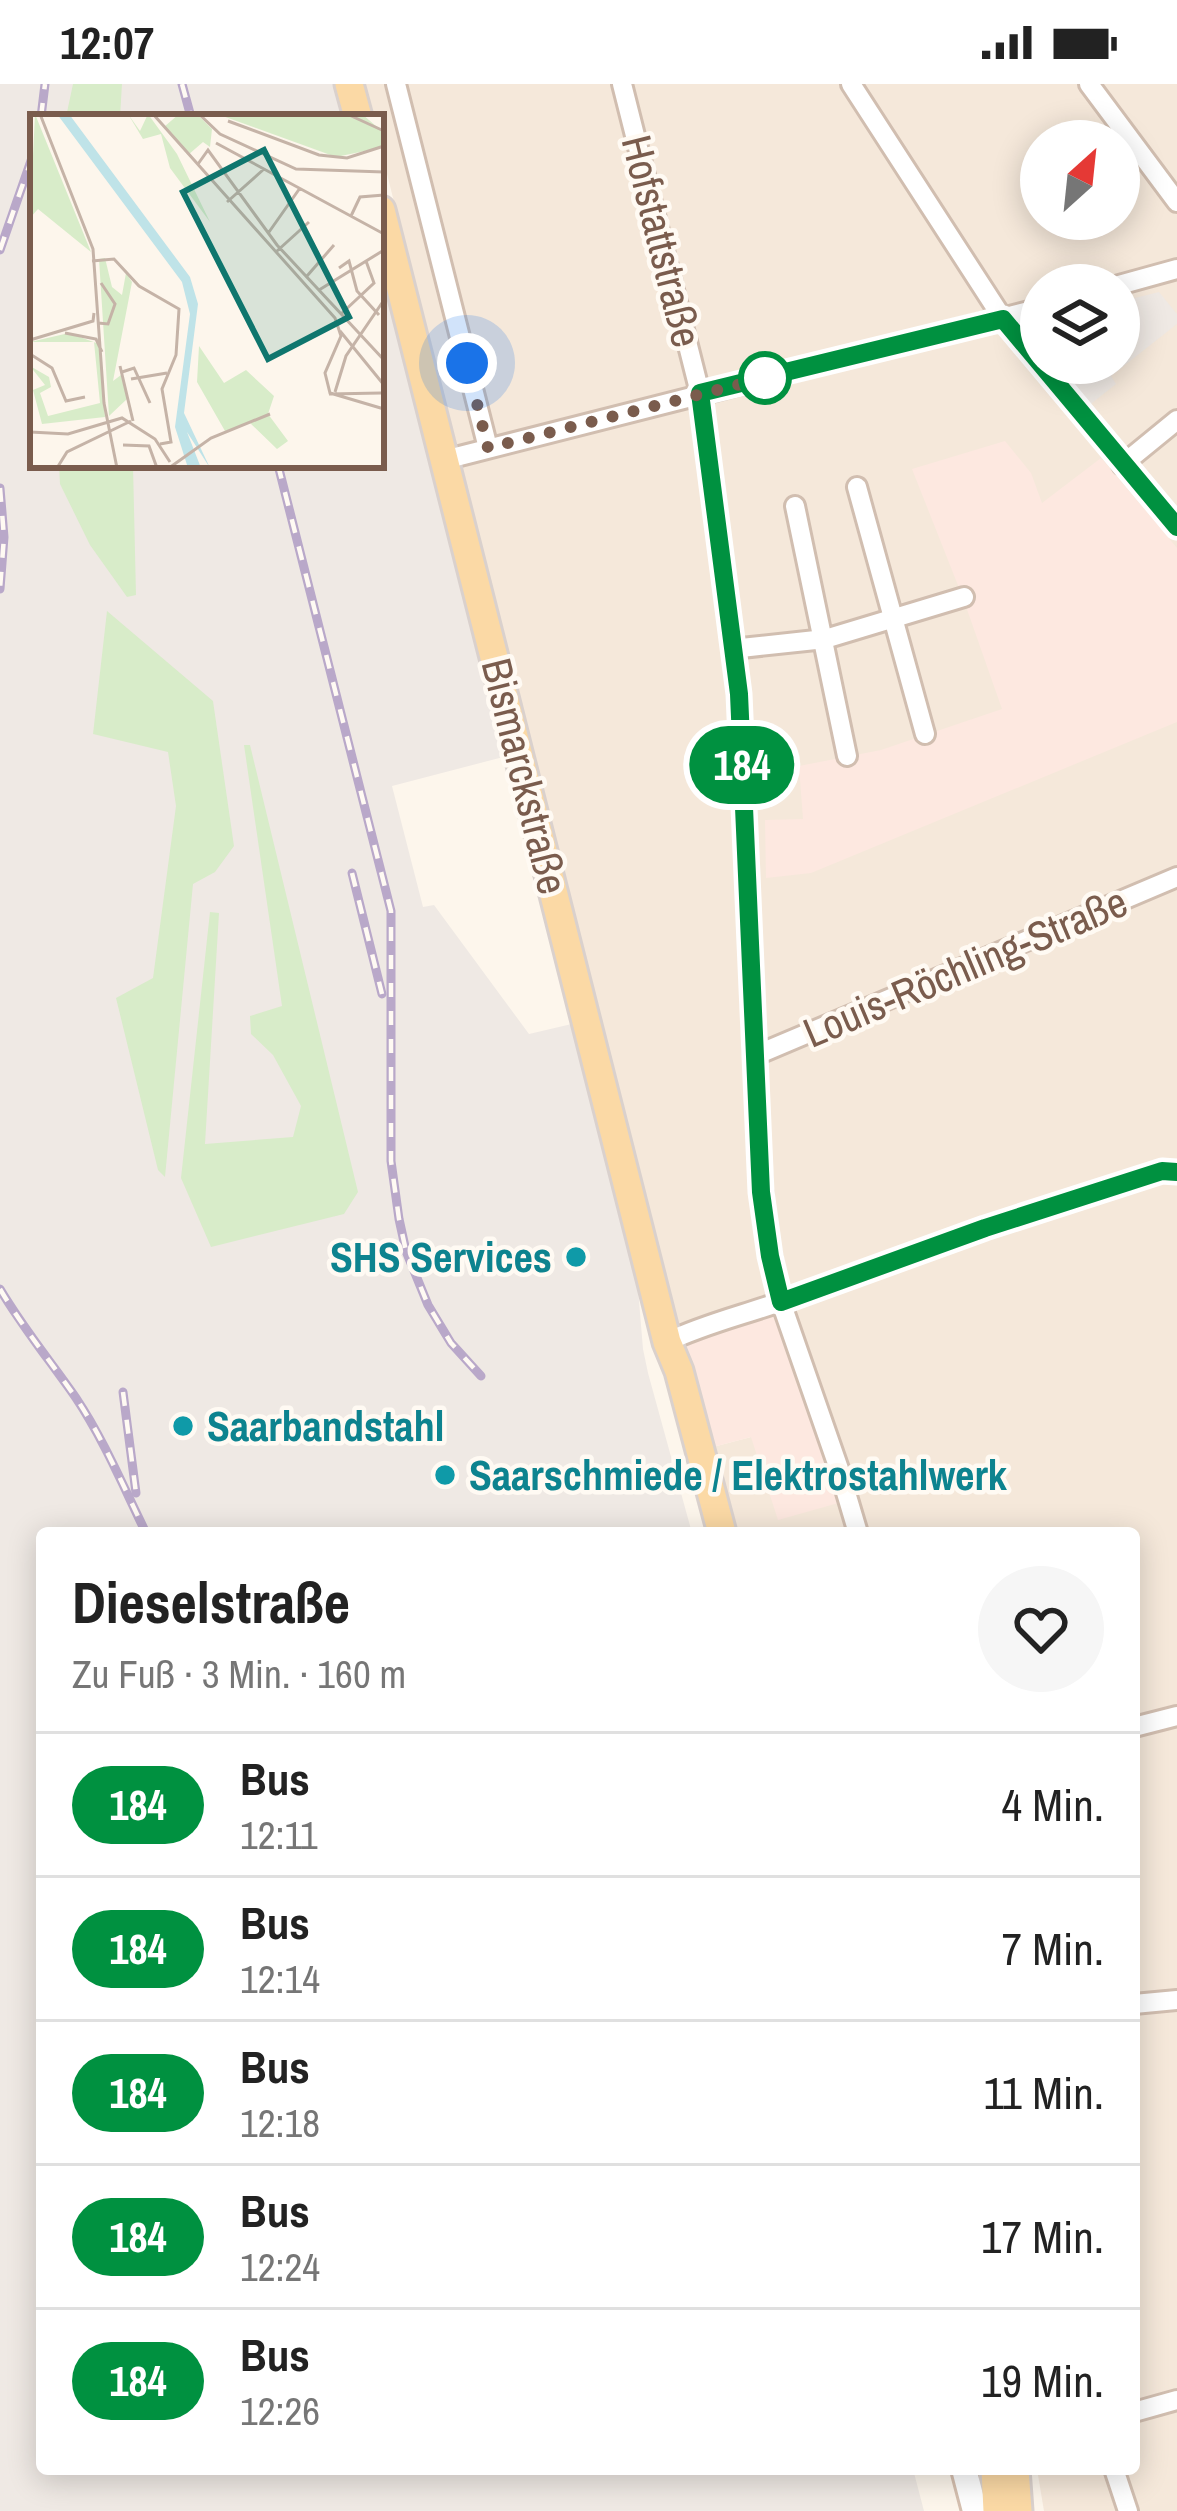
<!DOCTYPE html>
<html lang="de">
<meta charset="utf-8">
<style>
body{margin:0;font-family:"Archivo Narrow",sans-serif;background:#f6f6f6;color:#222;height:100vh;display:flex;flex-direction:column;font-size:45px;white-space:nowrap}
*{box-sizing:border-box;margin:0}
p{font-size:39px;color:#767676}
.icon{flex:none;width:66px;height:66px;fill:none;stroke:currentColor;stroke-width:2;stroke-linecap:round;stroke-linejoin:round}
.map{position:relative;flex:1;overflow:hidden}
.side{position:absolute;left:36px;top:1443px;width:1104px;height:948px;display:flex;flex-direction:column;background:#fff;border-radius:12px;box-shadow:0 6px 30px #0003}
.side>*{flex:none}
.badge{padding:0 24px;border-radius:39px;font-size:42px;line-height:78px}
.needle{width:78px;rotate:27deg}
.fabs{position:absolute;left:1020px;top:36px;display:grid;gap:24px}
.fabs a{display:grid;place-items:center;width:120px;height:120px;border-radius:50%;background:#fff;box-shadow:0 6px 30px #0003;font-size:60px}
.you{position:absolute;width:60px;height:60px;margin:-30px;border:9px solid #fff;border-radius:50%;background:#1a73e8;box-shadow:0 0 0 18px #1a73e833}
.map>.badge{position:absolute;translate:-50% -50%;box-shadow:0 0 0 6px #fff}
.round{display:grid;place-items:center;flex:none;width:126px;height:126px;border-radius:63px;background:#f6f6f6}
.summary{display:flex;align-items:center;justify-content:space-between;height:204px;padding:0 36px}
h1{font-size:57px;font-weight:700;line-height:90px}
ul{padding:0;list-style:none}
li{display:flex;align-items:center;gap:36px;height:144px;padding:0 36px;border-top:3px solid #e0e0e0}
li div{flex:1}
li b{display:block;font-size:45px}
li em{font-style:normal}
li .badge{min-width:132px;font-weight:700;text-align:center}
.status{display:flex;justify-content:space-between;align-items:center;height:84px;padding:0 60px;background:#fff;direction:ltr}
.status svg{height:33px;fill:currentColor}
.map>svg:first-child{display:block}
.residential{fill:#f5e8da;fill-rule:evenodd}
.commercial{fill:#fde8e0}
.industrial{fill:#efe9e4}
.green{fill:#d8ecc9}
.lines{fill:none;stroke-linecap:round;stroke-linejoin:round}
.street-casing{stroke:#d1beb0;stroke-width:24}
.secondary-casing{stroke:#d6c0b0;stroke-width:30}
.primary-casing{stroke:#dad1cd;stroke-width:33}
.street{stroke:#fff;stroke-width:18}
.secondary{stroke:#fff;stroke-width:24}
.primary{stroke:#fbd9a5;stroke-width:27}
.rail-casing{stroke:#b9a8c9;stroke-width:9}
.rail{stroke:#fffaf3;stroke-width:4.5;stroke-dasharray:14;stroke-linecap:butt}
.line-casing{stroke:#fff;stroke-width:27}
.line{stroke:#009140;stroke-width:18}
.walk{stroke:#7a5c4d;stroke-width:12;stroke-dasharray:0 21.6}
.stop-dot{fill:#fff;stroke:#009140;stroke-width:6}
.culture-dot{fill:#0f9aa8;stroke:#fffaf3;stroke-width:4.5}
.labels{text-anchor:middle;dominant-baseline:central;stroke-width:9;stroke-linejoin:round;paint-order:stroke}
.street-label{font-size:42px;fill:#7a5c4d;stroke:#fffaf3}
.culture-label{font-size:42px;font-weight:bold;fill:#0d838f;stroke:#fffaf3;text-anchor:start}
.inset-road{fill:none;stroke:#c5b3a7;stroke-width:3}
.view{fill:#0f766e;fill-opacity:0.15;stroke:#0f766e;stroke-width:6}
.inset-edge{fill:none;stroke:#7a5c4d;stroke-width:6}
</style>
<div class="status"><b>12:07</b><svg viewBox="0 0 49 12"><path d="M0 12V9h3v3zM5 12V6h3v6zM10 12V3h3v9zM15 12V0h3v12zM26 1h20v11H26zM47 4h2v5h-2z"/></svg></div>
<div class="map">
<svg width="1177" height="2427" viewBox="0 0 1177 2427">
<rect width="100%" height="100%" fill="#fdf6ec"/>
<path class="residential" d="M364,0H1177V2427H1044L1037,2385H1134V1449H736L713,1363L751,1353L841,1418L683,1258L663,1190L381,66V33H373ZM1041,57H1119V135H1041ZM1041,201H1119V279H1041Z"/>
<g class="commercial">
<polygon points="1005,357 1031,389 1042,419 1101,374 1177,464 1177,638 811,789 766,794 765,736 803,735 799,682 881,666 1002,625 963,514 912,385"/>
<polygon points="783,1228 842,1418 778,1436 751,1353 713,1363 683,1258"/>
</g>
<g class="industrial">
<polygon points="0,0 338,0 346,33 33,33 33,381 381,381 381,172 507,672 392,702 423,823 434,821 529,950 576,939 636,1181 643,1265 648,1289 692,1449 42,1449 42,2385 913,2385 924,2427 0,2427"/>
<polygon points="1159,208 1177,230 1177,240 1111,292 1116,300 1087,323 1052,279 1119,279 1119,218"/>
</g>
<g class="green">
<polygon points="73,0 122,0 120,33 66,33"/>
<polygon points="59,381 133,381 136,511 127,513 90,461 60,400"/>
<polygon points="107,527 213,617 234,762 215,788 193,800 165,1093 158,1086 116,914 153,894 176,722 168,668 93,650"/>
<polygon points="244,661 250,661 358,1108 344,1130 211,1163 181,1094 210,828 219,829 205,1060 293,1053 301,1022 273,971 251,950 250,932 282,922"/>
</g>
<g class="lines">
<g class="street-casing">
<g id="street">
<polyline points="396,0 488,364"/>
<polyline points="622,0 700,309 739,610 754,972 764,1138 781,1218 839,1385 858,1449"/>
<polyline points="851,0 1003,235 1177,443"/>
<polyline points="1089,0 1177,118"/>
<polyline points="1119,201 1177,185"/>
<polyline points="444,376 1041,224"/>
<polyline points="1122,381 1177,336"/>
<polyline points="857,403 925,650"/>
<polyline points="795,422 847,672"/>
<polyline points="732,565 825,555 964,513"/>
<polyline points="754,972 1177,793"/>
<path d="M667,1258C706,1239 748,1230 788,1215C912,1169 1036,1125 1162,1087L1177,1088"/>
<polyline points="1134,1643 1177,1632"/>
<polyline points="1134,1920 1177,1916"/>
<polyline points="1134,2328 1177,2316"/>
<polyline points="1114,2385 1128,2427"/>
</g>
</g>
<g class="secondary-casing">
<polyline id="secondary" points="964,2385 975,2427"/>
</g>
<g class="primary-casing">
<g id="primary">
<polyline points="349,0 358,33"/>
<polyline points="381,126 667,1258 679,1287 722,1449"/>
<polyline points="995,2385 997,2427"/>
<polyline points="1015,2385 1018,2427"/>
</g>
</g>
<use href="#street" class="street"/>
<use href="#secondary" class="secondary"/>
<use href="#primary" class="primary"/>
<g class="rail-casing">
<g id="rail">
<polyline points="182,0 191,33"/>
<polyline points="41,33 45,0"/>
<polyline points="0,166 33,71"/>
<polyline points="278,381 391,827 391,1077 399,1135 406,1167 428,1221 451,1259 481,1292"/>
<polyline points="0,404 4,453 0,505"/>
<polyline points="352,789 382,910"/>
<path d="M0,1205C23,1244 51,1278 76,1314C104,1356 124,1404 146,1449"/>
<polyline points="123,1308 136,1409"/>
</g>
</g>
<use href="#rail" class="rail"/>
</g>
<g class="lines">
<g class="line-casing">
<polyline id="line" points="1177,443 1003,235 700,309 739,610 761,1108 770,1172 781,1218 985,1144 1162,1087 1177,1088"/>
</g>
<use href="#line" class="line"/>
<polyline class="walk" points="467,279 488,364 765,294"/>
</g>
<circle class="stop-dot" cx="765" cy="294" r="24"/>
<g class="culture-dot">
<circle cx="576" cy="1173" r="12"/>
<circle cx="183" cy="1342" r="12"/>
<circle cx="445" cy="1391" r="12"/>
</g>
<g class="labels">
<g class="street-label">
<text transform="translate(662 157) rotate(76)">Hofstattstraße</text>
<text transform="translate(525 692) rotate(76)">Bismarckstraße</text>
<text transform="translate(965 883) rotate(-23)">Louis-Röchling-Straße</text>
</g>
<g class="culture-label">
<text x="552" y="1173" text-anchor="end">SHS Services</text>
<text x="207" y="1342">Saarbandstahl</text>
<text x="469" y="1391">Saarschmiede / Elektrostahlwerk</text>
</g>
</g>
<g transform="translate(30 30)">
<rect width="354" height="354" fill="#fdf6ec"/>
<path d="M5,0L61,138L8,95L0,104ZM98,0L110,17L118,0L147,40L180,108L140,54L131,20L113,25ZM149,0H167L182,15L180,33L173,28L158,41L134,13ZM187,0H332L354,19V33L306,43ZM75,144L82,173L92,181L96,159L102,168L83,267L91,261L97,285L79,302L69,145ZM39,219L69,230L75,303L12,310L3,276L15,271L0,252L19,263L21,273L10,279L18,302L70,289L64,228H0ZM169,232L194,269L216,256L244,282L238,300L258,327L247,335L220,309L195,317L167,268Z" fill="#d8ecc9"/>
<path d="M27,0H39L160,163L168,190L154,299L180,354L157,318L171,354H158L145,313L160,200L152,168Z" fill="#bfe3e8"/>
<path class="inset-road" d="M10,0L63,135L74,289L87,354M123,0L305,204L311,222L295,259L300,279L354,295M169,0L190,20L266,55L354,58M317,0L354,17M198,7L289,41L317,44L354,32M186,29L354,120M168,50L178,36L247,131L354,246M197,88L234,55M321,102L330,83L354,81M239,118L270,74M247,137L279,108M62,147L84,145L109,172L149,195L146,241L132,275L141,328L130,330M309,154L319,147L327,177L349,201M277,162L304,131M289,176L354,136M311,200L344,169L336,147M68,209L78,210L85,190L71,169M310,217L354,271M35,219L66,225L72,238M0,226L63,207L64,199M0,240L22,254L36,287L55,283M90,252L103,307M92,258L104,254L120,289M101,265L137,259M305,278L316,242L354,186M299,280L351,279M0,318L38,320L92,304L125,325L140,348M93,331L119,332L127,354M27,354L37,338L101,307M139,354L181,324L240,300"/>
<path class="view" d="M234,36L319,203L238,245L153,78Z"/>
<rect width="354" height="354" class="inset-edge"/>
</g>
</svg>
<div class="fabs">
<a><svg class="needle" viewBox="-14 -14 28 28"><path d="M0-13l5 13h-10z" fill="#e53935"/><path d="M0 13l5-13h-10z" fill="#767676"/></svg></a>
<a><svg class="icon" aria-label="layers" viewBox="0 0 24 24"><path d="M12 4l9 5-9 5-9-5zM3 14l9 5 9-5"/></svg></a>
</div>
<div class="you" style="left:467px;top:279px"></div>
<b class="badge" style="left:742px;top:681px;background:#009140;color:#fff">184</b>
<section class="side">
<div class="summary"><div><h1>Dieselstraße</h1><p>Zu Fuß · 3 Min. · 160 m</p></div><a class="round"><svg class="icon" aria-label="heart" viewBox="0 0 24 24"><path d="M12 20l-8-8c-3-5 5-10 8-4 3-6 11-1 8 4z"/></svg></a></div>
<ul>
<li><span class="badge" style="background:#009140;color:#fff">184</span><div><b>Bus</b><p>12:11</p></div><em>4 Min.</em></li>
<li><span class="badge" style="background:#009140;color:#fff">184</span><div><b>Bus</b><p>12:14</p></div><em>7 Min.</em></li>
<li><span class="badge" style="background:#009140;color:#fff">184</span><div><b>Bus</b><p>12:18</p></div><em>11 Min.</em></li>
<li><span class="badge" style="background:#009140;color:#fff">184</span><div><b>Bus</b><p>12:24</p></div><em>17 Min.</em></li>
<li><span class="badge" style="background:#009140;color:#fff">184</span><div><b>Bus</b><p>12:26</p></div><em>19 Min.</em></li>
</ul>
</section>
</div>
